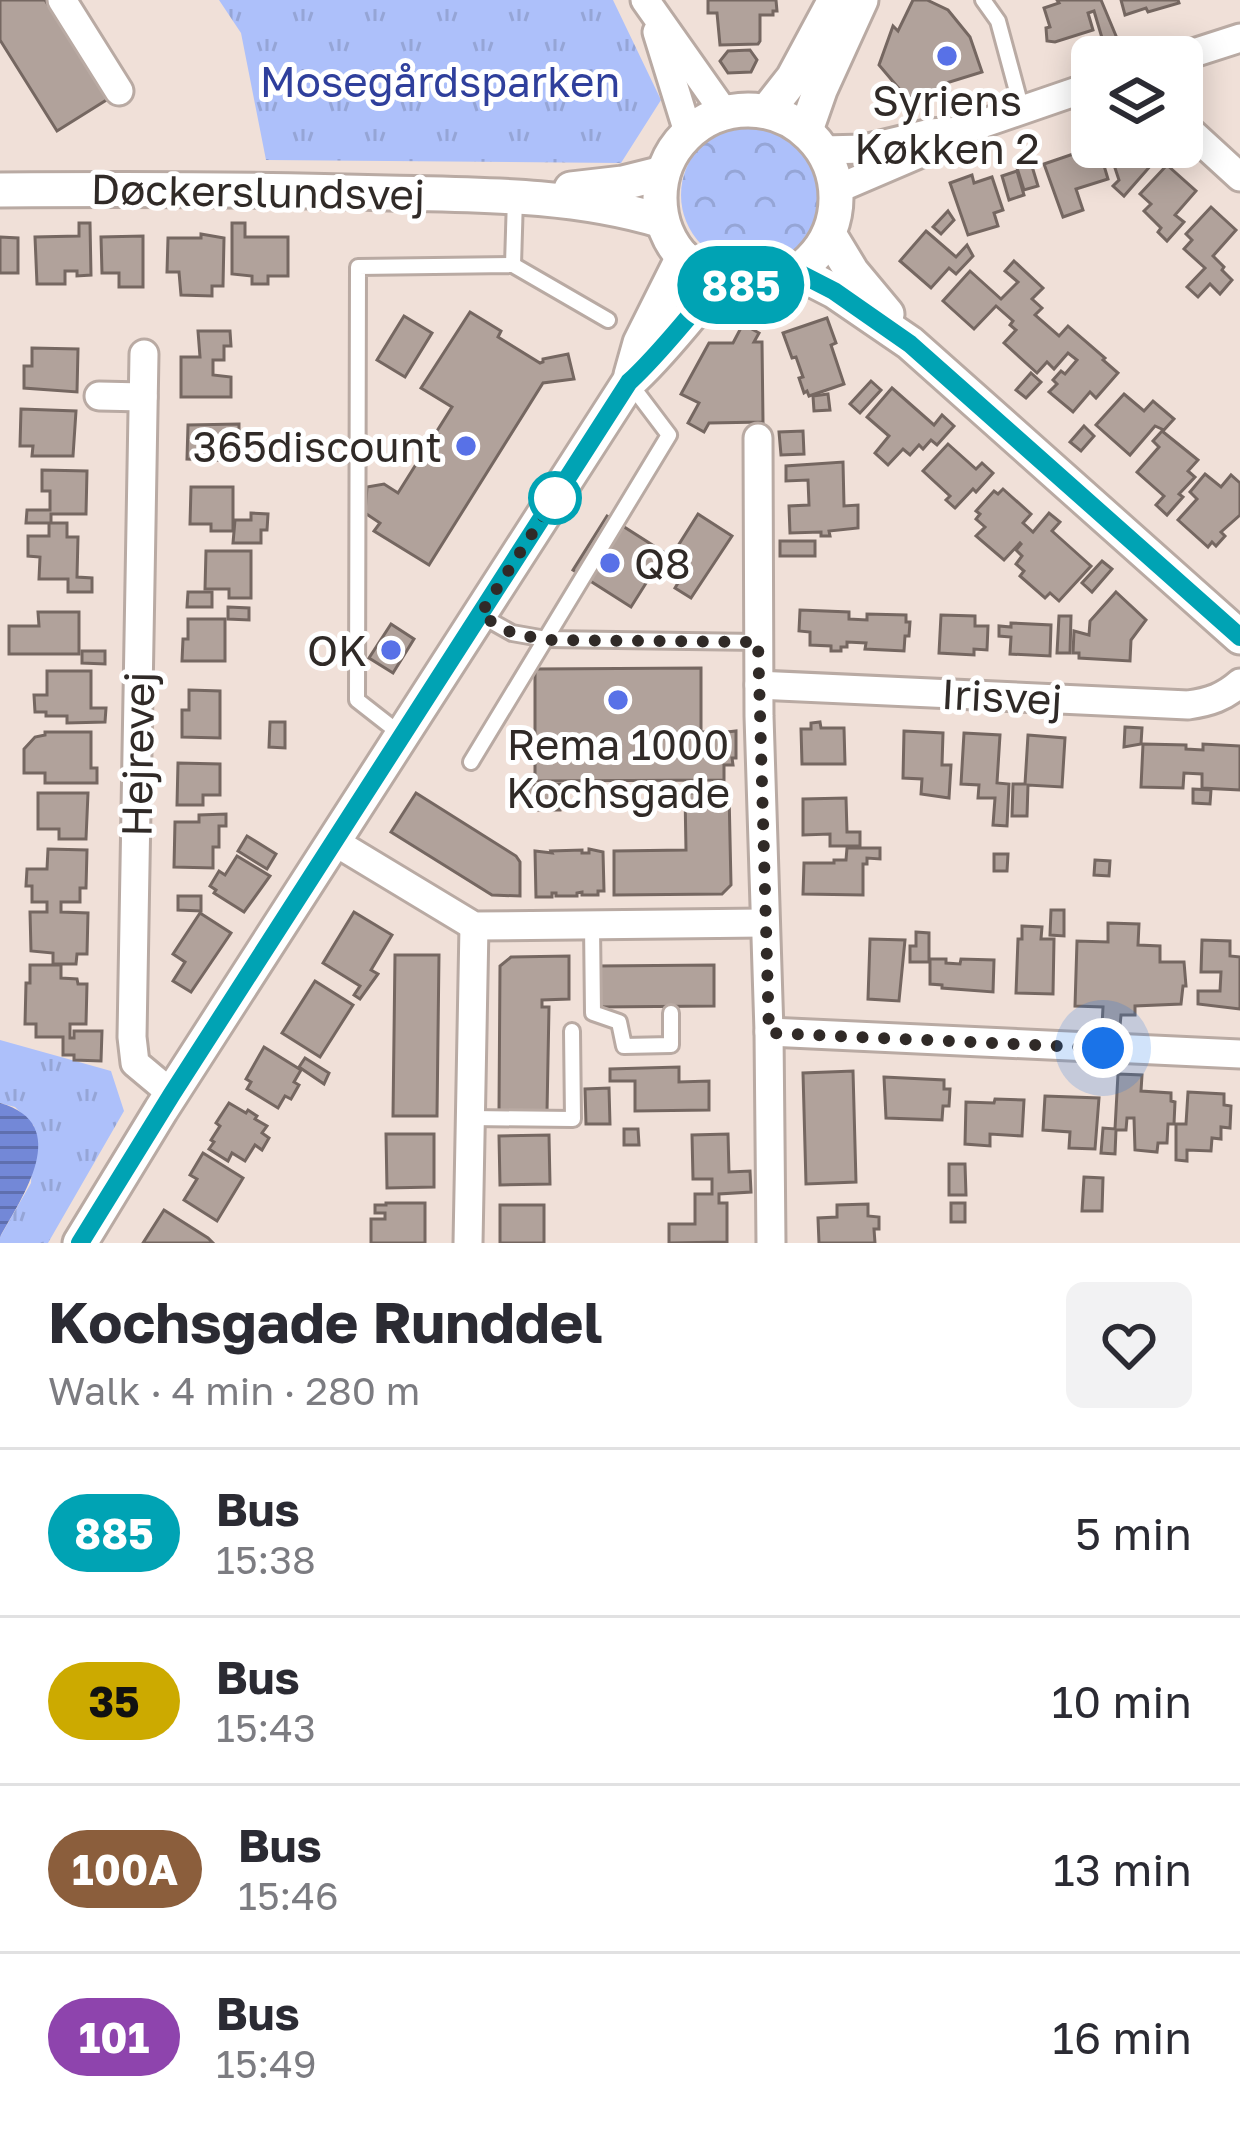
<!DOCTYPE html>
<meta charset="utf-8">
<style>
body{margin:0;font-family:"Golos Text",sans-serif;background:#f2f2f3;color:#2b2b33;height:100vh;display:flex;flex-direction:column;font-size:45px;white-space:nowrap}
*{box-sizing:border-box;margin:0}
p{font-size:39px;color:#7c7c81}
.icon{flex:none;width:66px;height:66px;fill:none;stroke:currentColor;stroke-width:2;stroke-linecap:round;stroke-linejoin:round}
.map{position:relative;height:1243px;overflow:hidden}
.sheet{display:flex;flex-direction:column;background:#fff;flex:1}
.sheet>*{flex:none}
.badge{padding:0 24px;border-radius:39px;font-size:42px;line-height:78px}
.fabs{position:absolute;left:1071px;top:36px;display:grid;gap:24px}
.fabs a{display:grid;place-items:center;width:132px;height:132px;border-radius:18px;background:#fff;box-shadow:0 6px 30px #0003;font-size:60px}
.you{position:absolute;width:60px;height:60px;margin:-30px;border:9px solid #fff;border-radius:50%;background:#1a73e8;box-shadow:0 0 0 18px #1a73e833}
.map>.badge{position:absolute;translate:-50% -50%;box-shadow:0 0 0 6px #fff}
.round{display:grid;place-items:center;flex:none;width:126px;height:126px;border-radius:18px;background:#f2f2f3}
.summary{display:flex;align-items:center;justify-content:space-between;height:204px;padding:0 48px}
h1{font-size:57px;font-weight:700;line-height:90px}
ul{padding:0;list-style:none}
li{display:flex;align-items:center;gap:36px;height:168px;padding:0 48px;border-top:3px solid #e1e1e2}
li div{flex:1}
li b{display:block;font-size:45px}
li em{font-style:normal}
li .badge{min-width:132px;font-weight:700;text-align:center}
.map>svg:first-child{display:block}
.forest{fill:url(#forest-crowns)}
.park{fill:url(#park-tufts)}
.water{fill:url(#water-rules)}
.building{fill:#b1a29b;stroke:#756761;stroke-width:3}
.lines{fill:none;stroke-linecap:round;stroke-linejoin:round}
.service-casing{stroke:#b9aaa3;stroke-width:20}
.minor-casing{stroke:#b9aaa3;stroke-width:33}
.tertiary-casing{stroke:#b9aaa3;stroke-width:39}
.service{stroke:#fff;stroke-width:14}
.minor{stroke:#fff;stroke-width:27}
.tertiary{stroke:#fff;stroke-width:33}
.line-casing{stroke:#fff;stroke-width:27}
.line{stroke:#00a3b4;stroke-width:18}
.walk{stroke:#302a27;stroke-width:12;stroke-dasharray:0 21.6}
.poi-dot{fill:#5871e7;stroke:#fff;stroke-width:4.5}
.stop-dot{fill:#fff;stroke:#00a3b4;stroke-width:6}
.labels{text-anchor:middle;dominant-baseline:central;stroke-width:10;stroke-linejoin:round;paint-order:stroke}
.park-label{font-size:42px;fill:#2f3f9c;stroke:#fff}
.poi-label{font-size:42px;fill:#302a27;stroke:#fff}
.street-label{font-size:42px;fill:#302a27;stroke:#fff}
</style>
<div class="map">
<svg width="1240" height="1243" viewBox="0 0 1240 1243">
<defs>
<pattern id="forest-crowns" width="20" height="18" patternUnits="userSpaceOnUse" patternTransform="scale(3)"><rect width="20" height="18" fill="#adc0fa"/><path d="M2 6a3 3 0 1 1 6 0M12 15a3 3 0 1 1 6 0" fill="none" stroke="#95a5d6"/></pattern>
<pattern id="park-tufts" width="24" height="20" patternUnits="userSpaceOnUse" patternTransform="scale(3)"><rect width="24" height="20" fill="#adc0fa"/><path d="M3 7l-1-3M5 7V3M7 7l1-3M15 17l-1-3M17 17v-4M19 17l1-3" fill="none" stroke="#95a5d6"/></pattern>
<pattern id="water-rules" width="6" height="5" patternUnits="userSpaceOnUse" patternTransform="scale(3)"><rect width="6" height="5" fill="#7388d7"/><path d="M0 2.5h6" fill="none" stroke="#5f6fae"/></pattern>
</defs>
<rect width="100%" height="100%" fill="#f0e0d8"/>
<circle class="forest" cx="751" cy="195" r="70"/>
<g class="park">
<polygon points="219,0 613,0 661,100 621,163 266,160 241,33"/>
<polygon points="0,1040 111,1071 124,1111 48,1243 0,1243 0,1237 31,1183 34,1126 15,1107 0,1103"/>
</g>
<path class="water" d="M0,1103C74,1124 22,1197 0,1237Z"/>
<g class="building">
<polygon points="0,0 45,0 108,99 57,131 0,40"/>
<polygon points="708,0 776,0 777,11 773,11 773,15 760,15 760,41 758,44 720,45 717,13 708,13"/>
<polygon points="913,0 927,0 948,10 970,37 982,72 943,84 948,90 907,98 879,65 893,26 898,31"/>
<polygon points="1057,0 1101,0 1119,43 1105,48 1094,11 1088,13 1093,30 1055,42 1047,41 1046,28 1050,27 1044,8 1059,3"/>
<polygon points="1121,0 1178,0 1179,3 1148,12 1146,8 1125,15"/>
<polygon points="750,50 757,60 751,72 728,73 720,61 728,51"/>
<polygon points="1092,134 1092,147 1135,147 1153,163 1124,196 1113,186 1119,180 1111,156 1102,159 1108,179 1076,189 1083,210 1063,217 1044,164 1085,150 1081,138"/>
<polygon points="1031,163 1038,186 1024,190 1017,168"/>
<polygon points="1167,165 1196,191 1175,215 1184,222 1167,241 1158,232 1161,228 1144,211 1151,204 1140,194"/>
<polygon points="1017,171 1024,195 1009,200 1002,176"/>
<polygon points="972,175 974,183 992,177 1003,210 994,213 998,226 968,235 950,183"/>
<polygon points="1211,207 1236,230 1213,256 1224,267 1222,270 1232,280 1220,294 1210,284 1198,297 1187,287 1205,268 1184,249 1192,240 1186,234"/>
<polygon points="948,211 954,220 941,234 933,227"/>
<polygon points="79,223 90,223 91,275 77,276 77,271 65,271 65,284 37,284 35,237 79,236"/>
<polygon points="232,223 245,223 245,237 288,237 288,276 268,276 268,284 252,284 252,276 232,274"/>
<polygon points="926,231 956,257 967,245 973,256 956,274 949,268 931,288 900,261"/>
<polygon points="201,234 224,238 223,286 212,286 212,296 181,295 179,272 167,272 168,238 201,238"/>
<polygon points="143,236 143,287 119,287 119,273 102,273 101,237"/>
<polygon points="0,237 18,238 18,273 0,273"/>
<polygon points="1014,261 1043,288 1032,299 1042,308 1035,315 1059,336 1068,326 1105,358 1103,360 1118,373 1096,398 1090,392 1073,412 1049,392 1057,384 1053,380 1061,371 1065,374 1077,360 1068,353 1054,369 1047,362 1037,373 1004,343 1016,330 1010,325 1013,321 996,306 974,329 943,301 970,271 1001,299 1018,282 1005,271"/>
<polygon points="470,312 501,331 498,337 540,363 543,362 543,359 568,354 574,379 543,383 429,565 374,531 380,523 365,513 367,487 384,484 398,493 452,407 421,388"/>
<polygon points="404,316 432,333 405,377 377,360"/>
<polygon points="827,318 836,343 831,345 844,384 809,396 807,391 804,393 799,378 803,377 796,357 792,358 783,333"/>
<polygon points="743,324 759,333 754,342 762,342 763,422 709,423 704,432 688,423 699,403 681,394 709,343 733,343"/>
<polygon points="198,331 230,331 231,346 224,346 224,360 213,360 213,375 231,377 231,397 181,397 181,357 200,357"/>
<polygon points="32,348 78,349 77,392 24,388 24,366 32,366"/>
<polygon points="1031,373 1041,382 1026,398 1016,390"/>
<polygon points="871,381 881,390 860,413 850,404"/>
<polygon points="892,388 934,425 942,415 954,426 937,445 931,440 923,449 919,445 910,455 903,449 888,465 875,453 889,436 867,417"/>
<polygon points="828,394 830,410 814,411 813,396"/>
<polygon points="1124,394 1144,411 1153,401 1174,419 1164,430 1155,426 1130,455 1096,425"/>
<polygon points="21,409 76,411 73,456 32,456 33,446 20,446"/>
<polygon points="239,424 239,461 187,459 188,425"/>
<polygon points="1084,426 1094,436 1081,451 1070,442"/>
<polygon points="803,431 804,454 781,455 779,432"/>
<polygon points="1162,431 1198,460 1188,471 1195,477 1179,494 1183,497 1167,515 1156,505 1164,496 1137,472 1159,447 1153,441"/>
<polygon points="948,444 976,469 982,463 993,473 976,492 973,489 955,508 946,500 950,496 923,471"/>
<polygon points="843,462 844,506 858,505 858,528 829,531 830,536 821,536 821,532 790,533 789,506 809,505 808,480 786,481 786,466"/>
<polygon points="42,470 87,471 86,514 51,514 51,523 67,523 67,537 78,537 77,577 92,578 92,592 68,592 68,579 39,579 40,557 28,556 28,536 49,536 49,523 26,523 27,510 50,510 50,491 42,491"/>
<polygon points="1205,474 1221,487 1231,475 1240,483 1240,515 1221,532 1225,536 1216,546 1212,542 1208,547 1178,520 1197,499 1190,492"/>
<polygon points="191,487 233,487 233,531 211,531 211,524 190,524"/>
<polygon points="1003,489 1031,514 1023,523 1033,532 1049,513 1060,522 1052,531 1091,566 1059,601 1050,593 1045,598 1020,576 1024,571 1016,564 1022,556 1016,550 1021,544 1020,543 1004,560 976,536 985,527 976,519 980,514 976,511 994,491 998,494"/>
<polygon points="251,513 268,514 267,530 261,530 261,543 233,543 235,520 251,520"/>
<polygon points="698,514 732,536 691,598 675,588 681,578 664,568"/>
<polygon points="607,516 665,553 631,607 573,570"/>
<rect x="780" y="541" width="35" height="15"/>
<polygon points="206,551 251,551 251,598 229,598 229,589 205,589"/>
<polygon points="1102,561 1112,569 1092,592 1082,583"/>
<polygon points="188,592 212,592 212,607 187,607"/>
<polygon points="1116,592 1146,620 1131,640 1130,661 1079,658 1079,653 1073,653 1074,631 1089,635 1090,621"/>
<polygon points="228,607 249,608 249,620 228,619"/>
<polygon points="800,610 849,612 849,619 867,620 867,614 906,615 906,622 910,622 909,636 905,636 904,651 865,649 866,643 847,642 847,647 841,647 841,651 831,651 831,646 810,645 810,632 799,631"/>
<polygon points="38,612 79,612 79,654 9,654 9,626 39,626"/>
<polygon points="941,615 975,616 975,626 988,626 987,650 974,649 974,655 939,653"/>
<polygon points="1059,616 1071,616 1070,653 1057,653"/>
<polygon points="188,619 225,619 225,661 182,661 183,639 188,639"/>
<polygon points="1011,623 1051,625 1050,656 1010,654 1011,637 999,636 999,626 1011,627"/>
<polygon points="391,624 414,639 393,673 369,658"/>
<polygon points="82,651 105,651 105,664 82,663"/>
<polygon points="701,668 701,732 724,732 726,757 726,732 736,731 736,758 732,758 733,765 724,765 724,780 535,781 535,669"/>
<polygon points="47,671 91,671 91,708 106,708 105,722 67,723 67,716 46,716 46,712 35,712 34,695 47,695"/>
<polygon points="189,690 220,691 220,738 182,737 182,710 189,710"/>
<polygon points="270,722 285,722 285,748 269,747"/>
<polygon points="820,722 821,728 844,728 845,764 802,764 801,729 811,729 811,723"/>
<polygon points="1125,727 1142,728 1141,744 1124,747"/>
<polygon points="904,731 943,733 942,765 951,765 949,798 921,794 922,779 903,778"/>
<polygon points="45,732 91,732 91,768 97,768 97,783 45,783 45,773 24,773 24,749 35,737 45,735"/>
<polygon points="964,733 1000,735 997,783 1009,784 1007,826 993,825 995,798 978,798 979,785 961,784"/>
<polygon points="1028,735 1065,738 1062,787 1028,785 1027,816 1012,816 1013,784 1025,784"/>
<polygon points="1143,744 1186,745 1186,749 1203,750 1203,744 1240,746 1240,790 1202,788 1202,774 1184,773 1183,788 1141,787"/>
<polygon points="178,763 220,764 220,795 203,795 203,805 177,805"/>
<polygon points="560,784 560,810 527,810 527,785"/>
<polygon points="1193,789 1211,790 1210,804 1193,803"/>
<polygon points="729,792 731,885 722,894 614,895 614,851 686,850 685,793"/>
<polygon points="38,793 88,793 86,839 59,839 59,829 38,829"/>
<polygon points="416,793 516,856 520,862 520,896 492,895 391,832"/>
<polygon points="846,798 847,832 860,832 860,846 830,846 830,834 803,835 803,799"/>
<polygon points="226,814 226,826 219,826 219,847 213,847 213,868 174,867 175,822 199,822 199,815"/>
<polygon points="247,836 276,854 267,869 238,851"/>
<polygon points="847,848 880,848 880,859 867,858 867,864 863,864 863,895 803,894 804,863 834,863 834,860 846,860"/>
<polygon points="48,849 87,850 86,888 80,888 80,902 61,902 61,912 88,913 87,954 77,954 76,964 53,964 53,953 31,951 30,912 47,912 47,902 32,902 32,886 26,886 27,869 47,869"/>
<polygon points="589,849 603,852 604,891 598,891 598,895 582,895 582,892 577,893 577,896 556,896 556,893 552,893 552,897 536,897 535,851 552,853 551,851 582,850 582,853 589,853"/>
<polygon points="994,854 1008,854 1007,871 994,871"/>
<polygon points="237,856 270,876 244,912 214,893 216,890 210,886 219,871 225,875"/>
<polygon points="1095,860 1110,861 1109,876 1094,875"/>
<polygon points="178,896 201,896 201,911 178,910"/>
<polygon points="1051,910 1064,910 1064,936 1050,935"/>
<polygon points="354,912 392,935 371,970 378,974 360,999 354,995 360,986 323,963"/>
<polygon points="200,913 231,933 191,992 173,981 185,962 173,954"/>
<polygon points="1108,923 1139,924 1138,945 1160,946 1160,962 1184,962 1186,986 1183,986 1181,1004 1135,1006 1135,1015 1121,1015 1120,1026 1102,1026 1103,1007 1075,1006 1077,941 1108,942"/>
<polygon points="1022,926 1042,927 1041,939 1054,939 1053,994 1016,993 1018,939 1022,939"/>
<polygon points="916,932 929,933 929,962 910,962 910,946 916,946"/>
<polygon points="870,939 905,940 899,1001 868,999"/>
<polygon points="1202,940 1230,941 1230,956 1240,957 1240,1009 1198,1004 1198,991 1220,991 1221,972 1201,972"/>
<polygon points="395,955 439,955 437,1116 393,1116"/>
<polygon points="569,956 569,999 542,1000 542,1007 549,1007 547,1112 499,1111 500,966 511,957"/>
<polygon points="930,959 946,959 946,963 960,964 961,959 994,960 993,992 942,988 942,985 930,984"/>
<polygon points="30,965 61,965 61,978 77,979 78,984 87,984 86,1024 70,1024 70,1038 74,1038 74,1031 102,1031 101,1061 74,1060 74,1055 63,1055 63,1037 36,1037 36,1024 25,1024 26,983 30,983"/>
<polygon points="714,965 714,1006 599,1007 598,966"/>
<polygon points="315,981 353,1005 320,1057 282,1033"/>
<polygon points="264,1047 301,1070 294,1082 299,1085 291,1099 285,1096 278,1108 247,1089 251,1082 246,1079"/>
<polygon points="305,1058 329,1073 324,1084 299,1067"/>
<polygon points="679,1067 679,1082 709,1081 709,1110 635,1111 635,1081 610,1081 610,1069"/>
<polygon points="853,1071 856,1182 806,1184 803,1073"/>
<polygon points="1118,1074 1142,1075 1141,1091 1171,1093 1171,1101 1175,1102 1174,1124 1168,1124 1167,1143 1158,1143 1157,1152 1135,1150 1134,1118 1127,1118 1126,1130 1116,1130 1115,1154 1101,1153 1103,1128 1115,1129"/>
<polygon points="884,1077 944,1080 944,1089 950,1089 949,1106 943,1106 942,1120 886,1118"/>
<polygon points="609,1088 610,1124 586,1124 585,1089"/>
<polygon points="1188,1092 1224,1094 1224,1105 1231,1106 1230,1128 1221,1127 1221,1139 1212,1138 1211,1151 1187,1150 1187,1161 1176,1160 1176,1124 1186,1124"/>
<polygon points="1045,1096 1099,1098 1095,1149 1069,1148 1070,1132 1043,1130"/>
<polygon points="995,1099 1024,1100 1022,1136 990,1134 990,1146 965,1144 966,1102 994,1103"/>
<polygon points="229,1103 246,1113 248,1110 257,1116 255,1119 267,1126 262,1133 269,1138 262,1150 255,1145 245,1161 232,1153 228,1161 209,1149 214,1142 211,1140 220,1126 216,1123"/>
<polygon points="624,1129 638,1129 639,1145 624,1145"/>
<polygon points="386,1134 434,1134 434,1187 387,1188"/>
<polygon points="728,1134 729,1172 750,1171 751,1192 719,1194 719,1203 727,1203 727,1242 669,1243 669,1224 695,1224 695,1194 712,1194 712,1179 693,1179 692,1135"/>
<polygon points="549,1135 550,1184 500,1185 499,1136"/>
<polygon points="203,1153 243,1178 217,1221 184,1200 197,1179 190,1175"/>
<polygon points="949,1164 965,1164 966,1195 949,1195"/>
<polygon points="1084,1177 1103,1178 1102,1211 1082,1211"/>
<polygon points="386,1203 425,1203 425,1243 371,1243 371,1219 385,1219 385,1213 375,1213 375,1205 386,1205"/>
<rect x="951" y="1203" width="14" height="19"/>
<polygon points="868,1204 868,1216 879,1217 879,1229 874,1229 875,1243 819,1243 818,1218 837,1217 837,1205"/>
<rect x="500" y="1205" width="44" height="38"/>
<polygon points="164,1210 208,1238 213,1243 143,1243"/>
</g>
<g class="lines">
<g class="service-casing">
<g id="service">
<polyline points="983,0 998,21 1022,110"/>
<polyline points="513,265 515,198"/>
<polyline points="480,615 512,633 546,639 759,642"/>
<polyline points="403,736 357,700 358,267 513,265 608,320"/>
<polyline points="471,762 669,435 629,382"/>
<polyline points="592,925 593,1013 619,1022 624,1046 671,1045 671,1013"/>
<polyline points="471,1118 573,1119 572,1031"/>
</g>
</g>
<g class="minor-casing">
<g id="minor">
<polyline points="62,0 119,91"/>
<polyline points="645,0 724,112"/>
<polyline points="657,32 688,132"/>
<polyline points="1181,57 1240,38"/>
<polyline points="1182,124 1240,177"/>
<polyline points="823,150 864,149 930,133 961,131 1092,86"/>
<polyline points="837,189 942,144"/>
<polyline points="144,354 132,1037 135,1063 172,1094"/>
<polyline points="99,396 143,397"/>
<polyline points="758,438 759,716 769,1032 771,1243"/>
<path d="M759,685L1188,705C1210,702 1224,697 1240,683"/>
<polyline points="335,842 474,926 765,923"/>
<polyline points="769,1032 1240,1054"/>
<polyline points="468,1243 474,926"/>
</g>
</g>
<g class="tertiary-casing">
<g id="tertiary">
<circle cx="748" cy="198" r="88"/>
<polyline points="767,111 793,78 835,0"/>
<polyline points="806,130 820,90 861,0"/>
<polyline points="571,189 623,183 663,173"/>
<path d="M0,190C129,189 259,189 388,193C481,195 573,194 662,221"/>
<polyline points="829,234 852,272 887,314"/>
<polyline points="797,272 834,291 910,343 1240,637"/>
<polyline points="631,375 640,343 683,257"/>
<path d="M80,1243L161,1110L629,382C663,352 688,315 720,282"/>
</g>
</g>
<use href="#service" class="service"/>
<use href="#minor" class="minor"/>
<use href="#tertiary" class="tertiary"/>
</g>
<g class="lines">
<g class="line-casing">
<path id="line" d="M80,1243L172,1094L629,382C663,351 688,315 720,282L760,286L797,272L834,291L910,344L1240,637"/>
</g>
<use href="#line" class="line"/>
<polyline class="walk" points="555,498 480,615 512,633 546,640 758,642 769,1033 1103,1048"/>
</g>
<g class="poi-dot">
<circle cx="947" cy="56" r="12"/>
<circle cx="466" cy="446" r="12"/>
<circle cx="610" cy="563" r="12"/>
<circle cx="391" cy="650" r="12"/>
<circle cx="618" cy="700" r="12"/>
</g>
<circle class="stop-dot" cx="555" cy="498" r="24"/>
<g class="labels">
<g class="park-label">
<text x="440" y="81">Mosegårdsparken</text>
</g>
<g class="poi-label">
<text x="947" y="100">Syriens<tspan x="947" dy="48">Køkken 2</tspan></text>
<text x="442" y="446" text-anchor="end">365discount</text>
<text x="634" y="563" text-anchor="start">Q8</text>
<text x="367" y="650" text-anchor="end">OK</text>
<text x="618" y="744">Rema 1000<tspan x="618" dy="48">Kochsgade</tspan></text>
</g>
<g class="street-label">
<text transform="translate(258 191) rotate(1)">Døckerslundsvej</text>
<text transform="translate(1002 696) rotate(3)">Irisvej</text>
<text transform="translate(137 754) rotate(-89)">Hejrevej</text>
</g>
</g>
</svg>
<div class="fabs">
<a><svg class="icon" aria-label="layers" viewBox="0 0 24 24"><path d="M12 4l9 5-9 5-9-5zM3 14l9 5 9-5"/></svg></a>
</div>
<div class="you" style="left:1103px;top:1048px"></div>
<b class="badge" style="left:741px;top:285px;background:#00a3b4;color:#fff">885</b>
</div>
<section class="sheet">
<div class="summary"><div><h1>Kochsgade Runddel</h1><p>Walk · 4 min · 280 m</p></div><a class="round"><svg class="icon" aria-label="heart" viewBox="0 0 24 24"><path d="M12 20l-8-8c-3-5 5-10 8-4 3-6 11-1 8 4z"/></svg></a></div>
<ul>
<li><span class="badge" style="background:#00a3b4;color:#fff">885</span><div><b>Bus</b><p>15:38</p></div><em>5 min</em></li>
<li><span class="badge" style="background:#ca0;color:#111">35</span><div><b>Bus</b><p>15:43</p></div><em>10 min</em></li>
<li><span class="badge" style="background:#8b5e3c;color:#fff">100A</span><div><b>Bus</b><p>15:46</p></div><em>13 min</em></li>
<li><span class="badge" style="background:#8e44ad;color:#fff">101</span><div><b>Bus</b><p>15:49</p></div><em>16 min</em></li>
</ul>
</section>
